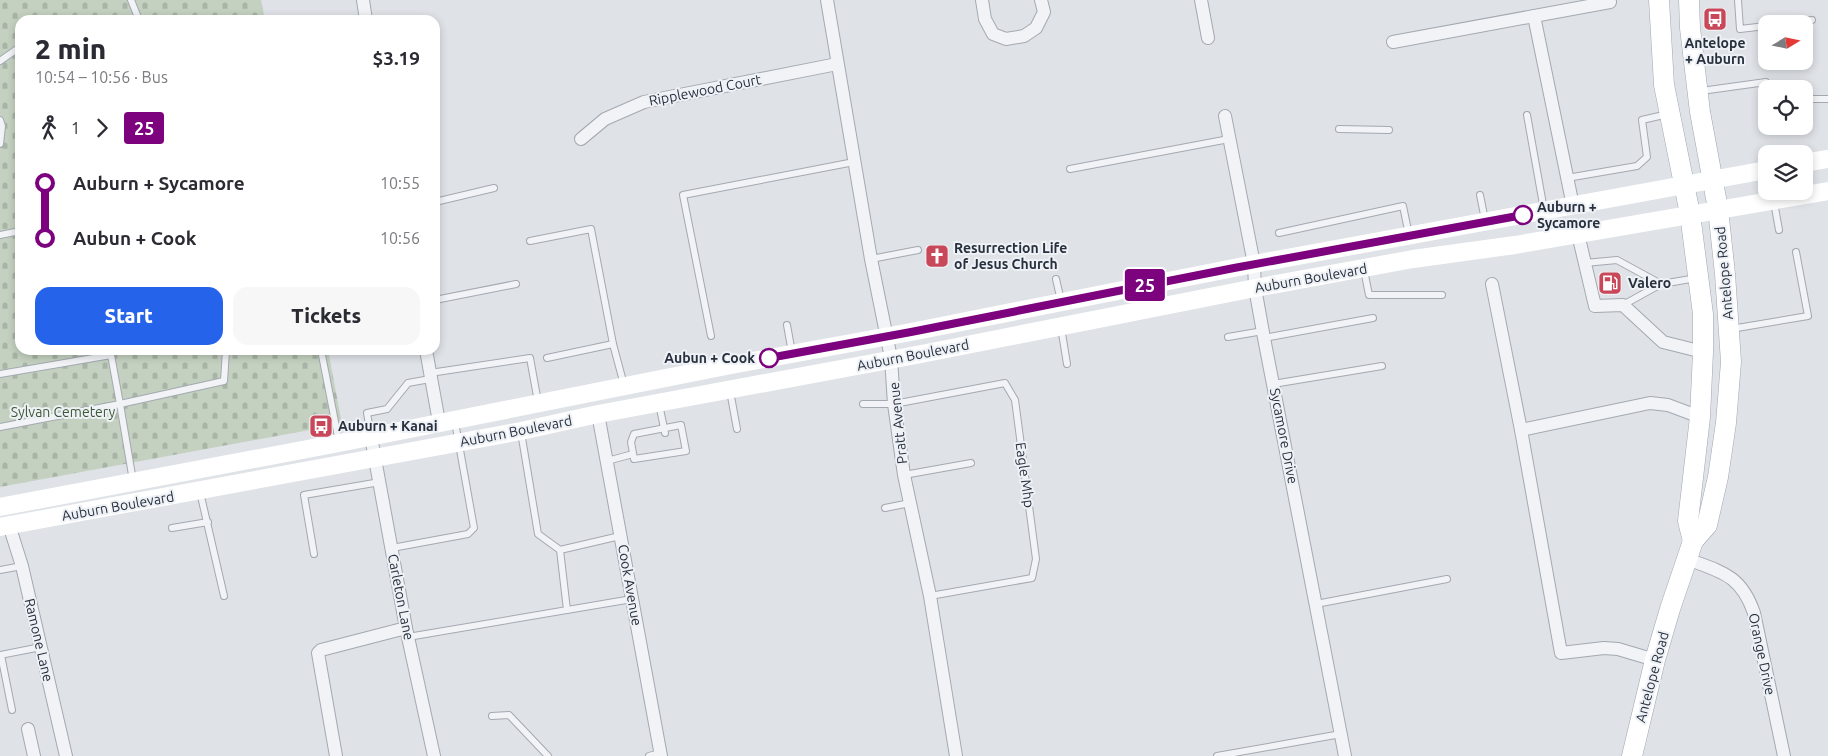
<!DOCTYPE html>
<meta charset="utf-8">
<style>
body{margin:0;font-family:Ubuntu,sans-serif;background:#f7f7f7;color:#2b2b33;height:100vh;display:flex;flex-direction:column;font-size:19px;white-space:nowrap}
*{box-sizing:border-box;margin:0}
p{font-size:16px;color:#7c7c81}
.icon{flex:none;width:28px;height:28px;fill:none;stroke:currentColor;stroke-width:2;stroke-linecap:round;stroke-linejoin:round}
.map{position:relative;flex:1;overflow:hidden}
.drawer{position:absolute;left:15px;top:15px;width:425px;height:340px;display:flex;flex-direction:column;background:#fff;border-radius:15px;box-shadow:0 2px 8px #0003}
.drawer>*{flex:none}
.badge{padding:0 10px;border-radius:4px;font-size:18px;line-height:32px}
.needle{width:32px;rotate:80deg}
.buttons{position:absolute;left:1758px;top:15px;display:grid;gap:10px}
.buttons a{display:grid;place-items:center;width:55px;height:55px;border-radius:10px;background:#fff;box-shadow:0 2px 8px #0003;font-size:25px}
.map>.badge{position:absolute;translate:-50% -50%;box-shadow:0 0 0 2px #fff}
.legs{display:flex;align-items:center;gap:8px;height:55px;padding:0 20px;font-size:16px}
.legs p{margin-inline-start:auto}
.summary{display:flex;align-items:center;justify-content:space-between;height:85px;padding:0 20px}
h1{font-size:28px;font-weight:800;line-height:38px}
.primary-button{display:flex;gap:10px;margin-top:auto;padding:10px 20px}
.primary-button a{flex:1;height:58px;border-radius:15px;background:#2563eb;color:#fff;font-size:20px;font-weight:800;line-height:58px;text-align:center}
.primary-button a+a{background:#f7f7f7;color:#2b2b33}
ul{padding:0 20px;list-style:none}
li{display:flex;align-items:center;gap:18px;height:55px;font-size:19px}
li i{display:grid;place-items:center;width:8px;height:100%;margin:0 6px;background:currentColor}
li i::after{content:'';width:12px;height:12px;margin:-6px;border:4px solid;border-radius:50%;background:#fff}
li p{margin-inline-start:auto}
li:first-child i{background:linear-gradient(#0000 50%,currentColor 0)}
li:last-child i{background:linear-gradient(currentColor 50%,#0000 0)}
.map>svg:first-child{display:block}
.cemetery{fill:url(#cemetery-stones)}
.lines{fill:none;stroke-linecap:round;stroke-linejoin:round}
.service-casing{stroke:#a4a9b1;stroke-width:8}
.minor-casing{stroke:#a4a9b1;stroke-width:14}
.primary-casing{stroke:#9fa6b3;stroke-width:21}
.service{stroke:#f1f3f6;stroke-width:6}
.minor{stroke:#f1f3f6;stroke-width:12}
.secondary{stroke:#fff;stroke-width:18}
.primary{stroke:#fff;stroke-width:20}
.line-1-casing{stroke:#fff;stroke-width:11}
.line-1{stroke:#7c027e;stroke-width:8}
.stop-1-dot{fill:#fff;stroke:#7c027e;stroke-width:2.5}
.labels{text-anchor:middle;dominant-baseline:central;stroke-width:4;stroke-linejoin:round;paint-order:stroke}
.poi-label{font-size:14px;font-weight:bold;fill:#28303e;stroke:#eef1f5;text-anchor:start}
.street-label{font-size:14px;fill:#28303e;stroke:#eef1f5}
.stop-label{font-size:14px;font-weight:bold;fill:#28303e;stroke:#eef1f5;text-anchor:start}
.park-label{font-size:14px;fill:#3c5936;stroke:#eef1f5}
</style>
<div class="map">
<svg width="1828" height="756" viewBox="0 0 1828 756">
<defs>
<pattern id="cemetery-stones" width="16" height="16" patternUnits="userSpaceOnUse" patternTransform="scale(1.25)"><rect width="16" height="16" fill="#c4d1c0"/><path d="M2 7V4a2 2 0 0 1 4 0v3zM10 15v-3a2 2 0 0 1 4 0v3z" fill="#a8b4a6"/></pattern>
</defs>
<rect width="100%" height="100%" fill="#dfe2e7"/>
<polygon class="cemetery" points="0,0 261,0 265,20 20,20 20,350 328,350 342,424 0,487"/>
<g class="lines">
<g class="service-casing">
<g id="service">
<polyline points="131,0 139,20"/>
<polyline points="1738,0 1740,29 1766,26"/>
<polyline points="1783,24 1812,20"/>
<polyline points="0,61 20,47"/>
<polyline points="1701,91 1766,82 1770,89"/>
<polyline points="1804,99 1828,99"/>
<polyline points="1527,115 1544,210"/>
<polyline points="0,120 2,126 0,144"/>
<polyline points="1339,129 1389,130"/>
<polyline points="1070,169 1229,139"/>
<polyline points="1567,178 1637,166 1647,157 1642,120 1668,114"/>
<polyline points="1480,195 1485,220"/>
<polyline points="435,202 494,188"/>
<polyline points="1774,202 1779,230"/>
<polyline points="1279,233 1403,206 1409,235"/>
<polyline points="0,235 20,231"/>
<polyline points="530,241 591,229 613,344 624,385"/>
<polyline points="871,259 918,250"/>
<polyline points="1585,263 1617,260 1661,284 1697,278"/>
<polyline points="1364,270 1369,295 1442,295"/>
<polyline points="1056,279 1061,301"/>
<polyline points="435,300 516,284"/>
<polyline points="1623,305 1661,284"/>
<polyline points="787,325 792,353"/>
<polyline points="1061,327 1067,364"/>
<polyline points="1731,329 1808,316 1796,252"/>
<polyline points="711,336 683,195 854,162"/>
<polyline points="1228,337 1263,331"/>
<polyline points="1264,338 1373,318"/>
<polyline points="321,350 339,442"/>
<polyline points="547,358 613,344"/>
<polyline points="430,373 530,358 538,402"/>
<polyline points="0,374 111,355 120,404 0,427"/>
<polyline points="1273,384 1382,366"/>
<polyline points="730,391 737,429"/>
<polyline points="659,404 665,433"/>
<polyline points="863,404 894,404 1005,383 1015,400 1036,559 1032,578 930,596"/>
<polygon points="681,425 686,451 634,459 631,442 634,434"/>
<polyline points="521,432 538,534 560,550"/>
<polyline points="371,436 367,413 387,409 408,383 430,379"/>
<polyline points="607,461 633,454"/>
<polyline points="904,475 971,463"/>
<polyline points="133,481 120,404 224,381 226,350"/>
<polyline points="200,492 224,596"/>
<polyline points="885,508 910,503"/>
<polyline points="172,528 208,522"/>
<polyline points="392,548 468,534 474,528 455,422"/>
<polyline points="314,554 304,495 380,482"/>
<polyline points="0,570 22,566"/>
<polyline points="1316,604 1447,579"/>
<polyline points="567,610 560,550 620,536"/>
<polyline points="408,637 632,599"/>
<polyline points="0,655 41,647"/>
<polyline points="1,655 12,710"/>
<polyline points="492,716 509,715 548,756"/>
<polyline points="649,756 660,753"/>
<polyline points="1217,756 1341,734"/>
</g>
</g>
<g class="minor-casing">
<g id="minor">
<polyline points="363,0 366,20"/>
<polyline points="827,0 871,259 891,358 894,404 904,475 930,596 956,756"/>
<polyline points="982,0 985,19 993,34 1006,39 1024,36 1036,28 1044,12 1041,0"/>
<polyline points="1201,0 1208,38"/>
<polyline points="1534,16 1573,206"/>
<polyline points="1393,42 1610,2"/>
<polyline points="1225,116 1254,264 1255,288 1264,338 1345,756"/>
<polyline points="581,139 605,119 644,102 837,64"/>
<polyline points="1578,234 1595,306 1623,305 1663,342 1703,352"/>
<polyline points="1492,284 1521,430 1561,653 1604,648 1618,649 1655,660"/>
<polyline points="426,350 439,422"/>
<polyline points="598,414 661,756"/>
<polyline points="1521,430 1650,403 1668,405 1700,417"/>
<polyline points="371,437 406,628 434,756"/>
<polyline points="9,525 22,566 66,756"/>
<path d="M1687,559C1722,572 1741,575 1754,613L1784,756"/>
<polyline points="28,729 34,756"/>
<polyline points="336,756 318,653 321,650 406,628"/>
</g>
</g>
<g class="primary-casing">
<g id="primary">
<polyline points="1659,0 1664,85 1690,214 1703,314 1703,352 1700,417 1688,521 1693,541"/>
<polyline points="1632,756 1655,660 1670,609 1693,541 1707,525 1718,477 1726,423 1731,362 1725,274 1718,209 1700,112 1690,28 1689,0"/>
</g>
</g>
<use href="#service" class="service"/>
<use href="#minor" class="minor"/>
<g class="secondary">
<polyline points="1804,163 1828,159"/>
<polyline points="0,507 339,443 731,365 911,332 1254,264 1766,170"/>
<polyline points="0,527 521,431 598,414 916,355 1255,288 1413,259 1515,245 1828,191"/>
</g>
<use href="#primary" class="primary"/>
</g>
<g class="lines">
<g class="line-1-casing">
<polyline id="line-1" points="769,358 911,332 1234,268 1523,215"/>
</g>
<use href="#line-1" class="line-1"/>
</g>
<defs>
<g id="bus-square" transform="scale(1.25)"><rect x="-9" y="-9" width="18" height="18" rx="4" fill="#c8485a" stroke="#eef1f5"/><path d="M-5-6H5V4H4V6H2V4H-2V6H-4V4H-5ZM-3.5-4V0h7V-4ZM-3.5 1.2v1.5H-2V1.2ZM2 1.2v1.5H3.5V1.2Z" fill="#fff"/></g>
<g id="church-square" transform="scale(1.25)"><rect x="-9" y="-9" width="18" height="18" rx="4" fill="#c8485a" stroke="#eef1f5"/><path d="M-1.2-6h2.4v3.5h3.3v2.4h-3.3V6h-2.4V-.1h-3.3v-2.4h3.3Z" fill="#fff"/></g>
<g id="fuel-square" transform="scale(1.25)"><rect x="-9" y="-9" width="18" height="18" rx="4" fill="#c8485a" stroke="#eef1f5"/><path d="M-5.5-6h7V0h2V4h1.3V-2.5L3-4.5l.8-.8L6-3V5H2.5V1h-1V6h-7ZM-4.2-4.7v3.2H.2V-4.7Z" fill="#fff"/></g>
</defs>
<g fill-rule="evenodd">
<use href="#bus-square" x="1715" y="19"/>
<use href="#church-square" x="937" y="256"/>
<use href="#fuel-square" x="1610" y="283"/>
<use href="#bus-square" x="321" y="426"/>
</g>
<g class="stop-1-dot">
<circle cx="1523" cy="215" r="9"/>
<circle cx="769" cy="358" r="9"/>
</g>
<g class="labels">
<g class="poi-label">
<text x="1715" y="43" text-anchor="middle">Antelope<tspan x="1715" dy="16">+ Auburn</tspan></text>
<text x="954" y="248">Resurrection Life<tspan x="954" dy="16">of Jesus Church</tspan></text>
<text x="1628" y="283">Valero</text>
<text x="338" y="426">Auburn + Kanai</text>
</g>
<g class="street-label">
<text transform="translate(705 90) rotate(-11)">Ripplewood Court</text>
<text transform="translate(1724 273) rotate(-95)">Antelope Road</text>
<text transform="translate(1311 278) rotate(-10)">Auburn Boulevard</text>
<text transform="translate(913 355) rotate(-11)">Auburn Boulevard</text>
<text transform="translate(898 423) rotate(-96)">Pratt Avenue</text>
<text transform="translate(516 431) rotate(-11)">Auburn Boulevard</text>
<text transform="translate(1284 436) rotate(79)">Sycamore Drive</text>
<text transform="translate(1025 475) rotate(82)">Eagle Mhp</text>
<text transform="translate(118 506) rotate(-10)">Auburn Boulevard</text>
<text transform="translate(630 585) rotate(80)">Cook Avenue</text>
<text transform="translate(401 597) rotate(79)">Carleton Lane</text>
<text transform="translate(39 640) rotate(77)">Ramone Lane</text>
<text transform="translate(1762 654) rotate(78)">Orange Drive</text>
<text transform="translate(1652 677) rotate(-75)">Antelope Road</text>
</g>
<g class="stop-label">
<text x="1537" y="207">Auburn +<tspan x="1537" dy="16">Sycamore</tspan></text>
<text x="755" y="358" text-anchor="end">Aubun + Cook</text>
</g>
<g class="park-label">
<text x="63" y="412">Sylvan Cemetery</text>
</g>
</g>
</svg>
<div class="buttons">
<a><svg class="needle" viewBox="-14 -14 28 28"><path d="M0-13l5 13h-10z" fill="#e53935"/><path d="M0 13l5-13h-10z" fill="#7c7c81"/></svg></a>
<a><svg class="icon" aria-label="locate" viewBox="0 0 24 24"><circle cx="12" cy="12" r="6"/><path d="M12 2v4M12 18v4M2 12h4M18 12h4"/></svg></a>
<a><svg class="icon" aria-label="layers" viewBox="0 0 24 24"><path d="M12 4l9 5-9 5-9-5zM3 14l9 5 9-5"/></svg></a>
</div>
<b class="badge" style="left:1145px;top:285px;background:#7c027e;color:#fff">25</b>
<section class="drawer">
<div class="summary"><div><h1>2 min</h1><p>10:54 – 10:56 · Bus</p></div><b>$3.19</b></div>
<div class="legs"><svg class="icon" aria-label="walk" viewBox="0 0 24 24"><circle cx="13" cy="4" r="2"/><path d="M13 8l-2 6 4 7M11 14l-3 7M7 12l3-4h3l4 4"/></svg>1<svg class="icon" aria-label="forward" viewBox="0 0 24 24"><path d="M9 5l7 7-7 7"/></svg><b class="badge" style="background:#7c027e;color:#fff">25</b></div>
<ul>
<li><i style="color:#7c027e"></i><b>Auburn + Sycamore</b><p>10:55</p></li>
<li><i style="color:#7c027e"></i><b>Aubun + Cook</b><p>10:56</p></li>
</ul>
<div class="primary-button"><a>Start</a><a>Tickets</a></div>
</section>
</div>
